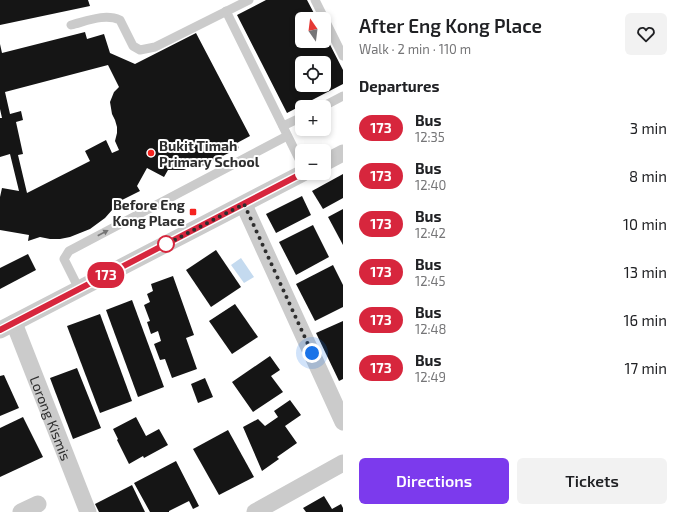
<!DOCTYPE html>
<meta charset="utf-8">
<style>
body{margin:0;font-family:"Exo 2",sans-serif;background:#f2f2f2;color:#202124;height:100vh;display:flex;flex-direction:column;font-size:15px;white-space:nowrap}
*{box-sizing:border-box;margin:0}
p{font-size:13px;color:#757577}
.icon{flex:none;width:22px;height:22px;fill:none;stroke:currentColor;stroke-width:2;stroke-linecap:round;stroke-linejoin:round}
.map{position:relative;flex:1;overflow:hidden}
.details{display:flex;flex-direction:column;background:#fff;width:340px}
.details>*{flex:none}
.badge{padding:0 8px;border-radius:13px;font-size:14px;line-height:26px}
.needle{width:26px;rotate:346deg}
.fabs{position:absolute;left:295px;top:12px;display:grid;gap:8px}
.fabs a{display:grid;place-items:center;width:36px;height:36px;border-radius:6px;background:#fff;box-shadow:0 2px 6px #0003;font-size:20px}
.you{position:absolute;width:20px;height:20px;margin:-10px;border:3px solid #fff;border-radius:50%;background:#1a73e8;box-shadow:0 0 0 6px #1a73e833}
.map>.badge{position:absolute;translate:-50% -50%;box-shadow:0 0 0 2px #fff}
h2{padding:0 16px;font-size:15px;line-height:36px}
.round{display:grid;place-items:center;flex:none;width:42px;height:42px;border-radius:6px;background:#f2f2f2}
.summary{display:flex;align-items:center;justify-content:space-between;height:68px;padding:0 16px}
h1{font-size:19px;font-weight:600;line-height:30px}
.primary-button{display:flex;gap:8px;margin-top:auto;padding:8px 16px}
.primary-button a{flex:1;height:46px;border-radius:6px;background:#7c3aed;color:#fff;font-size:16px;font-weight:600;line-height:46px;text-align:center}
.primary-button a+a{background:#f2f2f2;color:#202124}
ul{padding:0;list-style:none}
li{display:flex;align-items:center;gap:12px;height:48px;padding:0 16px}
li div{flex:1}
li b{display:block;font-size:15px}
li em{font-style:normal}
li .badge{min-width:44px;font-weight:700;text-align:center}
main{display:flex;flex:1;min-height:0}
.map>svg:first-child{display:block}
.water{fill:#c4daef}
.building{fill:#151515;fill-rule:evenodd}
.lines{fill:none;stroke-linecap:round;stroke-linejoin:round}
.service{stroke:#cbcbcb;stroke-width:9}
.minor{stroke:#cbcbcb;stroke-width:17}
.oneway{fill:#757575}
.line-casing{stroke:#fff;stroke-width:9}
.line{stroke:#d7263d;stroke-width:6}
.walk{stroke:#2e2e2e;stroke-width:4;stroke-dasharray:0 7.2}
.poi-dot{fill:#f5231f;stroke:#fff;stroke-width:1.5}
.stop-dot{fill:#fff;stroke:#d7263d;stroke-width:2}
.labels{text-anchor:middle;dominant-baseline:central;stroke-width:4;stroke-linejoin:round;paint-order:stroke}
.poi-label{font-size:14px;font-weight:bold;fill:#2e2e2e;stroke:#fff;text-anchor:start}
.street-label{font-size:14px;fill:#2e2e2e;stroke:#fff}
</style>
<main>
<div class="map">
<svg width="343" height="512" viewBox="0 0 343 512">
<rect width="100%" height="100%" fill="#fff"/>
<polygon class="water" points="241,258 254,277 244,283 231,265"/>
<g class="building">
<polygon points="0,0 88,0 90,6 0,25"/>
<path d="M266,0H307L317,19H302V41H324V33L343,70V84L287,113L237,15ZM302,63H324V85H302Z"/>
<path d="M85,32L87,39L104,34L110,53L135,64L196,33L250,136L237,143L239,148L200,167L197,161L193,166L184,170H168L164,177L147,168L137,186L140,191L120,201L105,218L90,229L70,237L60,239H50L40,237L28,241L29,235L0,230V197L2,188L19,191L10,154L0,157V118H2L0,109V44L2,53ZM108,65L119,87L114,92L110,102L112,114L115,120L117,127V133L115,141L119,150L112,153L106,140L85,151L90,161L27,193L18,155L23,154L16,122L23,120L21,111L10,114L5,92Z"/>
<polygon points="343,174 343,198 323,209 312,191"/>
<polygon points="302,196 311,215 276,233 266,214"/>
<polygon points="343,209 343,245 328,217"/>
<polygon points="313,225 329,257 296,275 279,242"/>
<polygon points="216,250 241,287 211,307 186,270"/>
<polygon points="28,254 36,270 0,289 0,268"/>
<polygon points="333,265 343,285 343,307 315,321 296,284"/>
<polygon points="173,276 194,335 186,338 197,369 172,378 165,359 160,360 154,344 161,341 158,331 151,334 147,322 150,321 144,305 150,302 147,294 153,291 151,284"/>
<polygon points="132,300 164,387 138,397 106,310"/>
<polygon points="235,304 258,337 232,354 209,321"/>
<polygon points="100,314 132,401 100,413 67,326"/>
<polygon points="343,321 343,379 339,381 316,333"/>
<polygon points="270,356 280,370 271,376 283,392 253,412 232,382"/>
<polygon points="77,368 101,428 73,439 50,378"/>
<polygon points="4,375 19,408 0,416 0,376"/>
<polygon points="205,378 213,397 198,403 191,384"/>
<polygon points="290,400 301,415 285,426 297,443 277,457 279,459 262,471 243,427 258,419 265,426 278,417 274,411"/>
<polygon points="23,417 43,457 0,477 0,428"/>
<polygon points="136,417 146,436 159,429 168,445 144,458 143,456 129,464 117,440 118,439 113,429"/>
<polygon points="228,430 254,477 219,495 193,449"/>
<polygon points="176,461 199,506 193,509 189,501 169,511 169,512 150,512 134,483"/>
<polygon points="132,485 145,512 99,512 95,504"/>
<polygon points="324,496 332,509 341,504 343,508 343,512 306,512 303,508"/>
</g>
<g class="lines">
<g class="service">
<polyline points="315,0 343,56"/>
<polyline points="226,11 302,165"/>
<path d="M71,25C87,21 105,13 120,20L133,46L140,50L155,47L249,0"/>
<polyline points="322,107 343,96"/>
<polyline points="283,126 302,117"/>
<polyline points="79,289 64,259 69,251 287,136"/>
</g>
<g class="minor">
<polyline points="324,163 343,153"/>
<polyline points="244,205 343,422"/>
<path id="s1" d="M14,323L88,512"/>
<polyline points="0,330 303,173"/>
<polyline points="21,512 38,504"/>
<polyline points="255,512 343,463"/>
</g>
</g>
<defs><path id="oneway-solid" d="M-6-.8H1V-3.2L6.5 0L1 3.2V.8H-6Z"/></defs>
<use class="oneway" href="#oneway-solid" transform="translate(103 233) rotate(-28)"/>
<g class="lines">
<g class="line-casing">
<polyline id="line" points="0,330 303,173"/>
</g>
<use href="#line" class="line"/>
<polyline class="walk" points="166,244 161,247 244,204 312,353"/>
</g>
<g class="poi-dot">
<circle cx="151" cy="153" r="4"/>
<rect x="189" y="208" width="8" height="8" rx="2"/>
</g>
<circle class="stop-dot" cx="166" cy="244" r="8"/>
<g class="labels">
<g class="poi-label">
<text x="159" y="145">Bukit Timah<tspan x="159" dy="16">Primary School</tspan></text>
<text x="185" y="204" text-anchor="end">Before Eng<tspan x="185" dy="16">Kong Place</tspan></text>
</g>
<g class="street-label">
<text stroke="none"><textPath href="#s1" startOffset="102">Lorong Kismis</textPath></text>
</g>
</g>
</svg>
<div class="fabs">
<a><svg class="needle" viewBox="-14 -14 28 28"><path d="M0-13l5 13h-10z" fill="#e53935"/><path d="M0 13l5-13h-10z" fill="#757577"/></svg></a>
<a><svg class="icon" aria-label="locate" viewBox="0 0 24 24"><circle cx="12" cy="12" r="6"/><path d="M12 2v4M12 18v4M2 12h4M18 12h4"/></svg></a>
<a>+</a>
<a>−</a>
</div>
<div class="you" style="left:312px;top:353px"></div>
<b class="badge" style="left:106px;top:275px;background:#d7263d;color:#fff">173</b>
</div>
<section class="details">
<div class="summary"><div><h1>After Eng Kong Place</h1><p>Walk · 2 min · 110 m</p></div><a class="round"><svg class="icon" aria-label="heart" viewBox="0 0 24 24"><path d="M12 20l-8-8c-3-5 5-10 8-4 3-6 11-1 8 4z"/></svg></a></div>
<h2>Departures</h2>
<ul>
<li><span class="badge" style="background:#d7263d;color:#fff">173</span><div><b>Bus</b><p>12:35</p></div><em>3 min</em></li>
<li><span class="badge" style="background:#d7263d;color:#fff">173</span><div><b>Bus</b><p>12:40</p></div><em>8 min</em></li>
<li><span class="badge" style="background:#d7263d;color:#fff">173</span><div><b>Bus</b><p>12:42</p></div><em>10 min</em></li>
<li><span class="badge" style="background:#d7263d;color:#fff">173</span><div><b>Bus</b><p>12:45</p></div><em>13 min</em></li>
<li><span class="badge" style="background:#d7263d;color:#fff">173</span><div><b>Bus</b><p>12:48</p></div><em>16 min</em></li>
<li><span class="badge" style="background:#d7263d;color:#fff">173</span><div><b>Bus</b><p>12:49</p></div><em>17 min</em></li>
</ul>
<div class="primary-button"><a>Directions</a><a>Tickets</a></div>
</section>
</main>
